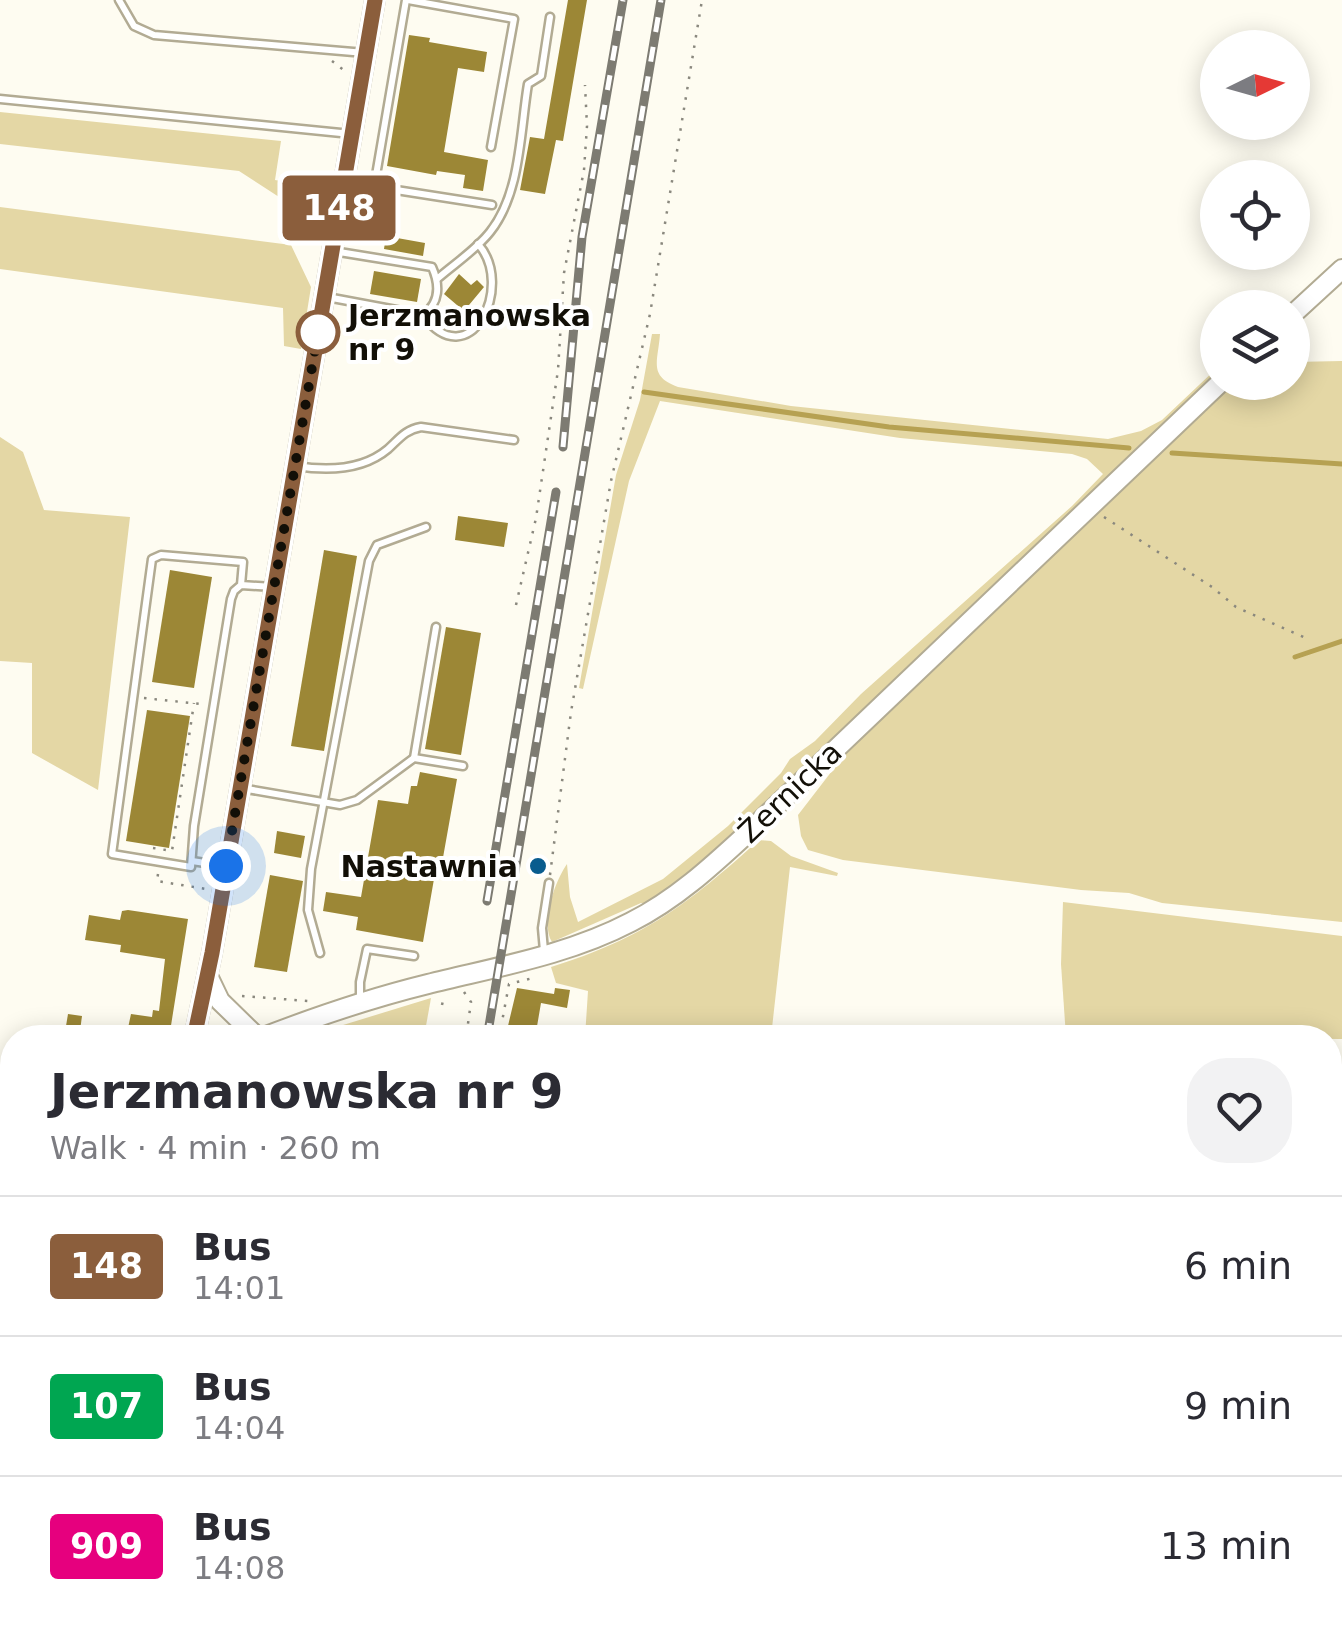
<!DOCTYPE html>
<meta charset="utf-8">
<style>
body{margin:0;font-family:"DejaVu Sans",sans-serif;background:#f2f2f3;color:#2b2b33;height:100vh;display:flex;flex-direction:column;font-size:38px;white-space:nowrap}
*{box-sizing:border-box;margin:0}
p{font-size:32px;color:#7c7c81}
.icon{flex:none;width:55px;height:55px;fill:none;stroke:currentColor;stroke-width:2;stroke-linecap:round;stroke-linejoin:round}
.map{position:relative;flex:1;overflow:hidden}
.side{position:absolute;left:0px;top:1025px;width:1342px;height:610px;display:flex;flex-direction:column;background:#fff;border-radius:40px 40px 0 0;box-shadow:0 5px 25px #0003}
.side>*{flex:none}
.badge{padding:0 20px;border-radius:8px;font-size:35px;line-height:65px}
.needle{width:65px;rotate:85deg}
.fabs{position:absolute;left:1200px;top:30px;display:grid;gap:20px}
.fabs a{display:grid;place-items:center;width:110px;height:110px;border-radius:50%;background:#fff;box-shadow:0 5px 25px #0003;font-size:50px}
.you{position:absolute;width:50px;height:50px;margin:-25px;border:8px solid #fff;border-radius:50%;background:#1a73e8;box-shadow:0 0 0 15px #1a73e833}
.map>.badge{position:absolute;translate:-50% -50%;box-shadow:0 0 0 5px #fff}
.round{display:grid;place-items:center;flex:none;width:105px;height:105px;border-radius:40px;background:#f2f2f3}
.summary{display:flex;align-items:center;justify-content:space-between;height:170px;padding:0 50px}
h1{font-size:48px;font-weight:700;line-height:75px}
ul{padding:0;list-style:none}
li{display:flex;align-items:center;gap:30px;height:140px;padding:0 50px;border-top:2px solid #e1e1e2}
li div{flex:1}
li b{display:block;font-size:38px}
li em{font-style:normal}
li .badge{min-width:110px;font-weight:700;text-align:center}
.map>svg:first-child{display:block}
.green{fill:#e4d7a5}
.lines{fill:none;stroke-linecap:round;stroke-linejoin:round}
.stream{stroke:#b6a152;stroke-width:5}
.building{fill:#9c8736}
.lane-casing{stroke:#b2ab93;stroke-width:11}
.street-casing{stroke:#b2ab93;stroke-width:18}
.secondary-casing{stroke:#b2ab93;stroke-width:22}
.path{stroke:#8a887e;stroke-width:2.5;stroke-dasharray:2.5 8;stroke-linecap:butt}
.lane{stroke:#fff;stroke-width:6}
.street{stroke:#fff;stroke-width:12}
.secondary{stroke:#fff;stroke-width:18}
.rail-casing{stroke:#7d7b72;stroke-width:9}
.rail{stroke:#fff;stroke-width:5;stroke-dasharray:15;stroke-linecap:butt}
.line-casing{stroke:#fff;stroke-width:22}
.line{stroke:#8b5e3c;stroke-width:15}
.walk{stroke:#120f07;stroke-width:10;stroke-dasharray:0 18}
.stop-dot{fill:#fff;stroke:#8b5e3c;stroke-width:5}
.poi-dot{fill:#095c8e;stroke:#fff;stroke-width:4}
.labels{text-anchor:middle;dominant-baseline:central;stroke-width:8;stroke-linejoin:round;paint-order:stroke}
.stop-label{font-size:30px;font-weight:bold;fill:#120f07;stroke:#fff;text-anchor:start}
.street-label{font-size:30px;fill:#120f07;stroke:#fff}
.poi-label{font-size:30px;font-weight:bold;fill:#120f07;stroke:#fff;text-anchor:end}
</style>
<div class="map">
<svg width="1342" height="1635" viewBox="0 0 1342 1635">
<rect width="100%" height="100%" fill="#fefcf1"/>
<g class="green">
<polygon points="0,112 281,141 275,180 323,189 317,214 296,208 239,171 0,144"/>
<polygon points="0,207 291,245 311,287 301,349 284,346 283,308 0,269"/>
<path d="M652,334H660C658,362 648,376 678,387L791,406L1108,439L1141,431L1162,420L1217,368V376L1138,448L702,865L647,904L641,903L552,942C540,923 555,881 567,864L570,897L578,922L663,879L728,826L781,773L790,759L815,741L861,694L1072,506L1103,474L1087,459L1072,454L900,438L660,401L629,481L583,689L579,688L616,475L640,400Z"/>
<polygon points="1342,361 1342,922 1162,903 1129,893 1081,890 843,860 808,850 801,836 798,815 852,745 1233,383 1292,382 1293,362"/>
<polygon points="0,437 23,452 44,510 130,517 98,790 32,753 32,663 0,661"/>
<path d="M759,840L771,841L791,856L838,873L837,876L790,867L771,1037H585L588,991L556,983L551,967C644,938 687,905 759,840Z"/>
<polygon points="1063,902 1342,936 1342,1039 1066,1037 1061,964"/>
<polygon points="431,998 424,1037 304,1037"/>
<polygon points="0,1382 12,1384 12,1622 113,1623 113,1635 5,1635 7,1602 0,1601"/>
<polygon points="143,1623 347,1623 346,1635 153,1635"/>
<polygon points="1115,1623 1276,1622 1342,1631 1342,1635 1111,1635"/>
</g>
<g class="lines">
<g class="stream">
<polyline points="644,392 889,427 1129,448"/>
<polyline points="1172,453 1342,464"/>
<polyline points="1295,657 1342,641"/>
<polyline points="0,1200 12,1205"/>
<polyline points="1238,1622 1264,1635"/>
<polyline points="364,1635 366,1622"/>
<polyline points="401,1635 403,1622"/>
</g>
</g>
<g class="building">
<polygon points="568,0 587,0 563,141 556,140 545,194 520,190 530,137 544,139"/>
<polygon points="409,35 430,38 429,42 487,52 484,72 458,68 444,152 488,160 483,191 463,188 465,175 437,171 436,175 387,166"/>
<polygon points="386,236 425,243 423,256 384,249"/>
<polygon points="374,271 421,279 417,302 370,294"/>
<polygon points="459,274 471,285 477,280 484,287 464,311 444,294"/>
<polygon points="458,516 508,523 504,547 455,540"/>
<polygon points="324,550 357,556 324,751 291,746"/>
<polygon points="170,570 212,577 194,688 152,682"/>
<polygon points="446,627 481,633 461,755 425,749"/>
<polygon points="147,710 190,716 169,848 126,841"/>
<polygon points="420,772 457,779 439,880 434,879 423,942 356,930 358,917 323,911 326,892 361,897 378,800 408,804 411,786 417,786"/>
<polygon points="277,831 305,836 301,858 274,853"/>
<polygon points="270,875 303,881 287,972 254,967"/>
<polygon points="128,910 188,919 169,1038 155,1038 156,1033 128,1028 131,1014 152,1017 153,1010 159,1011 165,959 120,952 121,945 85,940 89,915 120,920 122,911"/>
<polygon points="517,988 554,994 555,988 570,990 567,1008 541,1003 535,1038 517,1035 518,1032 507,1030"/>
<polygon points="68,1014 82,1016 79,1038 64,1038"/>
</g>
<g class="lines">
<g class="lane-casing">
<g id="lane">
<polyline points="119,0 134,26 154,35 365,53"/>
<polyline points="408,0 514,19 491,147"/>
<polyline points="0,99 351,134"/>
<polyline points="345,182 492,205"/>
<polyline points="374,187 406,0"/>
<path d="M437,279C454,264 476,250 490,232C521,193 520,132 528,84L541,76L550,17"/>
<path d="M327,297L423,315C440,303 440,285 432,267L333,251"/>
<path d="M423,315C469,378 516,286 478,244"/>
<path d="M296,466C327,471 363,470 388,449C400,438 405,430 421,427L514,440"/>
<polyline points="241,585 243,562 161,555 152,559 112,854 191,867 194,826 231,599 234,591 241,585 273,587"/>
<polyline points="414,758 436,627"/>
<polyline points="241,788 340,805 357,800 414,758 463,766"/>
<polyline points="192,861 225,866"/>
<polyline points="544,951 542,928 549,883"/>
<polyline points="320,953 308,910 311,869 369,561 377,545 426,527"/>
<polyline points="360,1002 360,982 367,949 414,956"/>
<polyline points="122,1622 123,1635"/>
</g>
</g>
<g class="street-casing">
<polyline id="street" points="0,1303 12,1306"/>
</g>
<g class="secondary-casing">
<g id="secondary">
<polyline points="1292,315 1342,269"/>
<polyline points="208,976 220,1001 258,1038"/>
<polyline points="194,1038 212,953 375,0"/>
<path d="M261,1038C315,1017 371,998 428,984C496,967 568,955 631,922C677,899 714,864 752,829L1221,382"/>
<polyline points="0,1136 12,1129"/>
</g>
</g>
<g class="path">
<polyline points="332,61 345,71"/>
<polyline points="1104,517 1212,587 1236,607 1308,639"/>
<polyline points="516,605 536,518 558,370 564,273 584,170 587,126 585,85"/>
<polyline points="144,698 200,704"/>
<polyline points="153,848 172,851 194,703"/>
<polyline points="158,874 157,881 206,889"/>
<polyline points="550,875 571,712 611,481 650,314 702,0"/>
<polyline points="464,992 471,1002 466,1038"/>
<polyline points="242,996 308,1001"/>
<polyline points="442,1005 444,996"/>
<polyline points="499,1038 509,984 533,978 532,974"/>
</g>
<use href="#lane" class="lane"/>
<use href="#street" class="street"/>
<use href="#secondary" class="secondary"/>
<g class="rail-casing">
<g id="rail">
<polyline points="563,447 582,237 623,0"/>
<polyline points="487,901 556,492"/>
<polyline points="487,1038 661,0"/>
<polyline points="377,1635 379,1622"/>
</g>
</g>
<use href="#rail" class="rail"/>
</g>
<g class="lines">
<g class="line-casing">
<polyline id="line" points="194,1038 212,953 375,0"/>
</g>
<use href="#line" class="line"/>
<polyline class="walk" points="226,866 320,321 318,332"/>
</g>
<circle class="stop-dot" cx="318" cy="332" r="20"/>
<circle class="poi-dot" cx="538" cy="866" r="10"/>
<g class="labels">
<g class="stop-label">
<text x="348" y="315">Jerzmanowska<tspan x="348" dy="34">nr 9</tspan></text>
</g>
<g class="street-label">
<text transform="translate(790 792) rotate(-44)">Żernicka</text>
</g>
<g class="poi-label">
<text x="518" y="866">Nastawnia</text>
</g>
</g>
</svg>
<div class="fabs">
<a><svg class="needle" viewBox="-14 -14 28 28"><path d="M0-13l5 13h-10z" fill="#e53935"/><path d="M0 13l5-13h-10z" fill="#7c7c81"/></svg></a>
<a><svg class="icon" aria-label="locate" viewBox="0 0 24 24"><circle cx="12" cy="12" r="6"/><path d="M12 2v4M12 18v4M2 12h4M18 12h4"/></svg></a>
<a><svg class="icon" aria-label="layers" viewBox="0 0 24 24"><path d="M12 4l9 5-9 5-9-5zM3 14l9 5 9-5"/></svg></a>
</div>
<div class="you" style="left:226px;top:866px"></div>
<b class="badge" style="left:339px;top:208px;background:#8b5e3c;color:#fff">148</b>
<section class="side">
<div class="summary"><div><h1>Jerzmanowska nr 9</h1><p>Walk · 4 min · 260 m</p></div><a class="round"><svg class="icon" aria-label="heart" viewBox="0 0 24 24"><path d="M12 20l-8-8c-3-5 5-10 8-4 3-6 11-1 8 4z"/></svg></a></div>
<ul>
<li><span class="badge" style="background:#8b5e3c;color:#fff">148</span><div><b>Bus</b><p>14:01</p></div><em>6 min</em></li>
<li><span class="badge" style="background:#00a651;color:#fff">107</span><div><b>Bus</b><p>14:04</p></div><em>9 min</em></li>
<li><span class="badge" style="background:#e6007e;color:#fff">909</span><div><b>Bus</b><p>14:08</p></div><em>13 min</em></li>
</ul>
</section>
</div>
